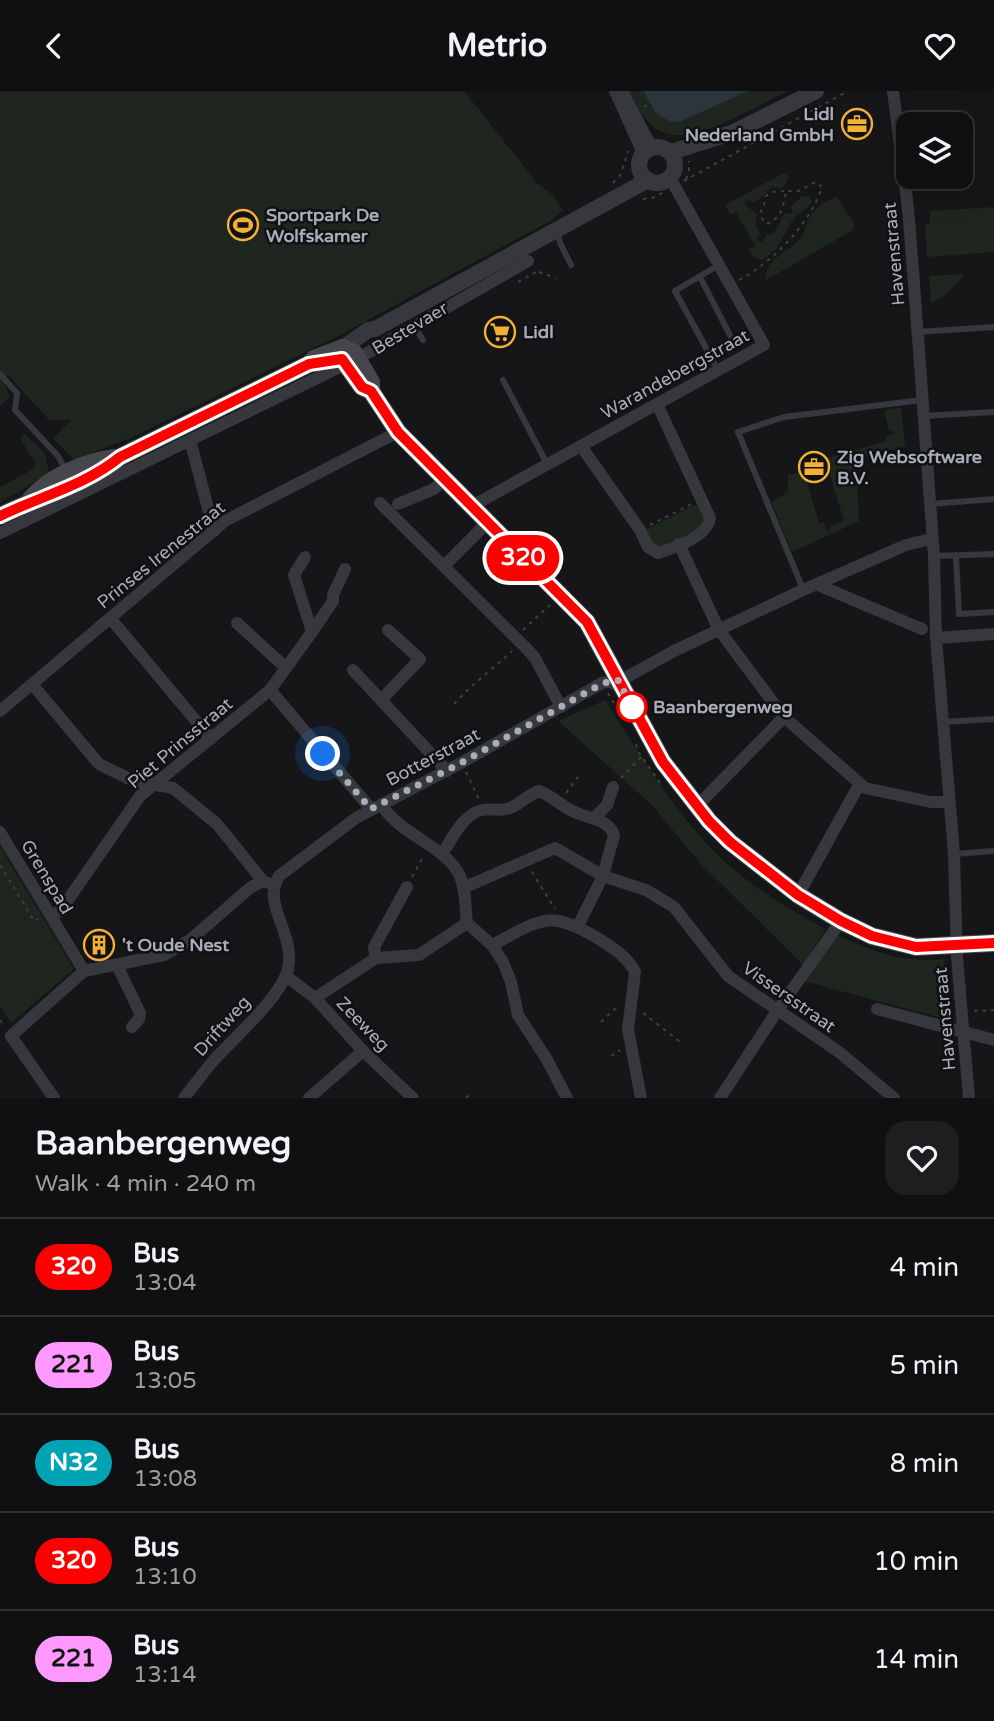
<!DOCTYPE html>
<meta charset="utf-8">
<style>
body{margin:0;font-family:"Varela Round",sans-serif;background:#1e1e20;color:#f1f3f6;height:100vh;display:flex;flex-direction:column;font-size:26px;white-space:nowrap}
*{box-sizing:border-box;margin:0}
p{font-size:23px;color:#9c9d9f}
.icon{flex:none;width:38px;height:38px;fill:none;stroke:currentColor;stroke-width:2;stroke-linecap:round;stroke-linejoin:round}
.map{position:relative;height:1007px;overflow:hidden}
.side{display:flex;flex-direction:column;background:#101012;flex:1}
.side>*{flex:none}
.badge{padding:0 14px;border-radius:23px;font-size:24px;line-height:46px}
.controls{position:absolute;left:896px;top:21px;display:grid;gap:14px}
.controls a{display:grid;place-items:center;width:77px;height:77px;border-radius:14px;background:#101012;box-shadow:0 7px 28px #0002,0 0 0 2px #303032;font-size:35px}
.you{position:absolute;width:35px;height:35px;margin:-18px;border:5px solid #fff;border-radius:50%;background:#1a73e8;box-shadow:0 0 0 10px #1a73e833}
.map>.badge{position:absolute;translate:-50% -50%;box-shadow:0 0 0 4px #fff}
.round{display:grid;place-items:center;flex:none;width:74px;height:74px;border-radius:21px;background:#1e1e20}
.summary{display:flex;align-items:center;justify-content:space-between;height:119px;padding:0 35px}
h1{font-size:33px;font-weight:800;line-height:52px}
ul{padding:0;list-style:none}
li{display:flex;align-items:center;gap:21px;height:98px;padding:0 35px;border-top:2px solid #303032}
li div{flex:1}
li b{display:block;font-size:26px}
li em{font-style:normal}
li .badge{min-width:77px;font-weight:700;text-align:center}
header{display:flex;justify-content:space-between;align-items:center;height:91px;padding:0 35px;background:#101012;font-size:32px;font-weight:800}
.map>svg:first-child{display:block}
.green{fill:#1e261f}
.water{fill:#2c353c}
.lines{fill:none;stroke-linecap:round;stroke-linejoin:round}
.path{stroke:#3d3f44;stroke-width:2;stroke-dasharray:3.5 5;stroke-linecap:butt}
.service{stroke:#37383d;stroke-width:6}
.minor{stroke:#37383d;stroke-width:12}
.tertiary{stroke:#37383d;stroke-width:16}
.secondary{stroke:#45474d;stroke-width:18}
.line-casing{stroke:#fff;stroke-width:16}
.line{stroke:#f00;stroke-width:10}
.walk{stroke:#a8adb8;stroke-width:7;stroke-dasharray:0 12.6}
.stop-dot{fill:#fff;stroke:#f00;stroke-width:3.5}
.labels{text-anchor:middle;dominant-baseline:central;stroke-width:5;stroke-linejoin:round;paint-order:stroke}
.poi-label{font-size:18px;font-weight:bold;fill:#a8adb8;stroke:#111113;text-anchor:start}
.street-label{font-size:18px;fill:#a8adb8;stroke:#111113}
.stop-label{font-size:18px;font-weight:bold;fill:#a8adb8;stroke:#111113;text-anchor:start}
</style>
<header><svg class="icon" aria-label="back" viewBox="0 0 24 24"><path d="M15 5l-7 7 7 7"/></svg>Metrio<svg class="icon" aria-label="heart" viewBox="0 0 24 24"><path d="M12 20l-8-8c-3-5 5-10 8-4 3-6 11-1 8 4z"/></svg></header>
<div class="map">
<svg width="994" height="1007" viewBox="0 0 994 1007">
<rect width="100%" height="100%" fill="#161618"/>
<g class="green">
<polygon points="0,0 464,0 537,92 553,104 563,119 552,129 340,244 137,344 74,369 53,347 72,328 50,330 8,284 2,289 10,305 0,315"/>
<path d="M627,0H643L655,21L682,30L748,0H788C760,13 692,56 662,41C646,33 636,15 627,0Z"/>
<path d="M784,82L789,86L784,95L780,97L772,96L755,112L747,108L744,113L757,123L755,133L760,142L757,149L762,151L766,144L774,142L785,122L792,123L791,115L802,105L809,106L812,110C807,120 798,122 792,130C782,144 779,163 760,169L753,165L749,158L755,155L736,121L730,123L725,114Z"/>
<path d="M837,106L854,133L853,139L766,189C763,168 788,162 799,149C805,143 805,137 808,130C813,118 825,109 837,106Z"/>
<polygon points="994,116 994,161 927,166 925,133 930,132 930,120"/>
<polygon points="965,183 946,204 931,212 929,185"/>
<polygon points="901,317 905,355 856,369 859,430 792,461 772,412 788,400 788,384 798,382 798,378 803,377 819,432 824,431 826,439 829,440 830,435 844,430 825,368 886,350 886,346 893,343 894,341 889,339 885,325 886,319"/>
<polygon points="25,343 45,363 49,382 0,412 0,396 32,379 36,373 20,347"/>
<polygon points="699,412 706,427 703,438 656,458 645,439"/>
<path d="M605,609C641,664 675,724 723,769C753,797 790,819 826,838L803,874L698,770L653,715L558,630Z"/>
<polygon points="0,755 74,878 11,932 0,915"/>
<path d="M837,844C871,860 906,873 944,868L952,930L804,890Z"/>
</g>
<polygon class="water" points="643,0 748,0 682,30 670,31 655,21"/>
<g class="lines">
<g class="path">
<polyline points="644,16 649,13"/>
<polyline points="686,88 689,81 689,70"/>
<polyline points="684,90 848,0"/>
<polyline points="613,92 621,83 628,60"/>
<polyline points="643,108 652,107 664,101"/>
<polyline points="539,181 556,187"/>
<path d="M739,189C773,171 810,133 822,96L816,91L798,100H786C784,114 781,129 766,133L762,128L761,118L764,114L766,105L772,101L786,100"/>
<polyline points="518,191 538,180 537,178"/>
<polyline points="650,434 692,413"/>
<polyline points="523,539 550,514"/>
<polyline points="608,602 614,612"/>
<path d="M454,613C473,592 492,579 512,560"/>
<polyline points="636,653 639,662 661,693"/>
<polyline points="466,681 479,708"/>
<polyline points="621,687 641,666"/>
<polyline points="566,702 581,682"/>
<polyline points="0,774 34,830 38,828"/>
<polyline points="532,781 555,818"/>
<polyline points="412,786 424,764"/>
<polyline points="974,920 994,919"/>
<polyline points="643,922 683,953"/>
<polyline points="0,929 4,935"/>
<polyline points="601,931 618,915"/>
<polyline points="611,965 620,959"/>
<polyline points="466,1007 472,1001"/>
</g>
<g class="service">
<polyline points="558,140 560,152 571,174"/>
<polyline points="700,186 733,250 709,263"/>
<polyline points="415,236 423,249"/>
<polyline points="917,241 994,236"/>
<polyline points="718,279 675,200 719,174"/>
<polyline points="0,283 17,302 15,319 58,365 67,381"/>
<polyline points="503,289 547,373"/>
<polyline points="923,325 994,321"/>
<polyline points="931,413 994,408"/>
<polyline points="934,465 994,463"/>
<polyline points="956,466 959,523 994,521"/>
<polyline points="803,498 738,341 784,326 922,309"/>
<polyline points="943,631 994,628"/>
<polyline points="954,763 994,760"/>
</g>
<g class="minor">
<polyline points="615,0 643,62"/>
<polyline points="893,0 908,117 913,179 934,465 936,547 954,763 957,866 969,1007"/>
<polyline points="624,4 652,57"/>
<polyline points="190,349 214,440"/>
<path d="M581,355L640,439L648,456L658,462C674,457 709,445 710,427L657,313"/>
<polyline points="380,412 528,559 535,567 561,616"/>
<polyline points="398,413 434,398 445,388"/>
<polyline points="472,415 764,254 670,87"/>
<polyline points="0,442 364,264 528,170"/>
<polyline points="679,453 719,539 784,626 865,697 931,711 949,711"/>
<polyline points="444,475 488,431"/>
<polyline points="818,494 922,538"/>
<polyline points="111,528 211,648"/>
<polyline points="237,532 285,576"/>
<polyline points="312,541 333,510 333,504 345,478"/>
<polyline points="936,547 994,543"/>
<polyline points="353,579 447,680"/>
<polyline points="32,593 99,673 134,690 173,697 217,733 263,790 271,793"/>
<polyline points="614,593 674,560 803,499 906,454 931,448"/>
<polyline points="270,599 371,718"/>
<polyline points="381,609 420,568 388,539"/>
<polyline points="0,620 225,430 398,341"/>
<path d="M381,713C400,744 445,755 459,783C466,797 465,816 467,832L492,854L503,871L511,891L518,924L546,967L567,1007"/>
<polyline points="697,715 784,626"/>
<polyline points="595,726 607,714 613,696"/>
<polyline points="0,741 84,880"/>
<path d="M442,763C452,748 463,723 482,719C491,717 500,721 510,717C520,713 528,704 539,700C553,705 563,717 577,722C591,728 608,728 614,744L603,785L578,835"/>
<polyline points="463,797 555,757 603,785 646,799 674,816 728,885 839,961 894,1007"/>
<polyline points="798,804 859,694"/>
<polyline points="51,825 61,819 140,705 270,599 312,541 294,484 305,466"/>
<path d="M492,854C541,829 548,817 599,848C613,857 627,865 635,881L628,938L641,1007"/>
<polyline points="376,867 374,856 407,796"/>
<polyline points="117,874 140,922 139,928 132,936"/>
<polyline points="286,885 315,907 363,960 413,1007"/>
<polyline points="315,907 376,867 419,864 467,832"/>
<polyline points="877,918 994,949"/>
<polyline points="54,1007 11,945 84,880 164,864 190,849 251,796 263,790"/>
<path d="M184,1007C194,994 204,981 214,969C235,946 281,906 288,878C296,843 261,813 279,785L356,727L461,672L602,592L618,589"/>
<polyline points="309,1007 363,960"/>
<polyline points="720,1007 777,920 841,830"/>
</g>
<g class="tertiary">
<circle cx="657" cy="74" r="18"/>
<polyline points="671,61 734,41 816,0"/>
<polyline points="343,257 368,239 375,238 648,89"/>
</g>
<g class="secondary">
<polyline points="343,257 354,262 371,291 371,300 398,341 587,531 663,671 709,730 730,751 798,804 841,830 872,845 916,856 994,852"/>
<polyline points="343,257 342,268 362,296 366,298"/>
<path d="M31,408C51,385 84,372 114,367"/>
<path d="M0,425C41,404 83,396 120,366L309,273L314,268L343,257"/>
</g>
</g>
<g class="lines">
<g class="line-casing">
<path id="line" d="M0,425C41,405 84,395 120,366L309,273L342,268L362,296L371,300L398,341L587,531L663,671L709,730L730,751L798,804L841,830L872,845L916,856L994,852"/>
</g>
<use href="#line" class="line"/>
<polyline class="walk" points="323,663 371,718 461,672 603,592 618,589 632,616"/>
</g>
<defs>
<g id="office-ring" transform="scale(1.575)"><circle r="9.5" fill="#111113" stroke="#f2b134" stroke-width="1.5"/><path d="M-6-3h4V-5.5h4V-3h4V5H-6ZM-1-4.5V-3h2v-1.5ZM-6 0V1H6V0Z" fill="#f2b134"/></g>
<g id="stadium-ring" transform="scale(1.575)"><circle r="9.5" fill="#111113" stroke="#f2b134" stroke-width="1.5"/><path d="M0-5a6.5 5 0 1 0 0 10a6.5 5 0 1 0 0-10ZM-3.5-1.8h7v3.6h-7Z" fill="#f2b134"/></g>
<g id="supermarket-ring" transform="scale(1.575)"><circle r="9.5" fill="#111113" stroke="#f2b134" stroke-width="1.5"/><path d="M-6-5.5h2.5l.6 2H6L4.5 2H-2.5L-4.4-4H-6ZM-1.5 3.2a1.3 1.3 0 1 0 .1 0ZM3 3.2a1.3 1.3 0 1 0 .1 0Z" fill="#f2b134"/></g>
<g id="building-ring" transform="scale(1.575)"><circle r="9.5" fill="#111113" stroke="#f2b134" stroke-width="1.5"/><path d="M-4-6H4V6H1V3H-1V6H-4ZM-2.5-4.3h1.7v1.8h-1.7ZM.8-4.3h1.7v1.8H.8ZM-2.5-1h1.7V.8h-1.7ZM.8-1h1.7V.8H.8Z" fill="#f2b134"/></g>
</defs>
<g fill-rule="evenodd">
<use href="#office-ring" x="857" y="33"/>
<use href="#stadium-ring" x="243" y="134"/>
<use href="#supermarket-ring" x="500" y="241"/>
<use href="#office-ring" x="814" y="376"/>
<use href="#building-ring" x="99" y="854"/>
</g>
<circle class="stop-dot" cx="632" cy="616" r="14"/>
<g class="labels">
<g class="poi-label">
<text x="834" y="23" text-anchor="end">Lidl<tspan x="834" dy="21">Nederland GmbH</tspan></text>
<text x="266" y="124">Sportpark De<tspan x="266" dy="21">Wolfskamer</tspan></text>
<text x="523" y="241">Lidl</text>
<text x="837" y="366">Zig Websoftware<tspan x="837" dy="21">B.V.</tspan></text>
<text x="122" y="854">'t Oude Nest</text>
</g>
<g class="street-label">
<text transform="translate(894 163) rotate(-95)">Havenstraat</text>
<text transform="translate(410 237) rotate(-31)">Bestevaer</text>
<text transform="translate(675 283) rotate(-29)">Warandebergstraat</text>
<text transform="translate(161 464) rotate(-39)">Prinses Irenestraat</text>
<text transform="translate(180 652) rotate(-40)">Piet Prinsstraat</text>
<text transform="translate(433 666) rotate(-28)">Botterstraat</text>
<text transform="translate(47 786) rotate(59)">Grenspad</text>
<text transform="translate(789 906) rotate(35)">Vissersstraat</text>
<text transform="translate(945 928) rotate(-95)">Havenstraat</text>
<text transform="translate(363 933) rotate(46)">Zeeweg</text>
<text transform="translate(222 935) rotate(-48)">Driftweg</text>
</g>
<g class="stop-label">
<text x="653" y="616">Baanbergenweg</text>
</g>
</g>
</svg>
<div class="controls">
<a><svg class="icon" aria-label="layers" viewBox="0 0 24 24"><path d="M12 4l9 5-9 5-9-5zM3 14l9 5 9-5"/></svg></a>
</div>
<div class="you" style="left:323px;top:663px"></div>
<b class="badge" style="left:523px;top:467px;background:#f00;color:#fff">320</b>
</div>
<section class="side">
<div class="summary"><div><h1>Baanbergenweg</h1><p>Walk · 4 min · 240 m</p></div><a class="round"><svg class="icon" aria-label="heart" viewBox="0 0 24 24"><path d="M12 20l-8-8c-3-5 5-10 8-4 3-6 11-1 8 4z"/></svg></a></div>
<ul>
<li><span class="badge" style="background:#f00;color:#fff">320</span><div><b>Bus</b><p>13:04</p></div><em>4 min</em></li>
<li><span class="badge" style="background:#f9f;color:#111">221</span><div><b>Bus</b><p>13:05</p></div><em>5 min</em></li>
<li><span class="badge" style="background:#00a3b4;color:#fff">N32</span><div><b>Bus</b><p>13:08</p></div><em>8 min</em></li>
<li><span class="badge" style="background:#f00;color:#fff">320</span><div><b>Bus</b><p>13:10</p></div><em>10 min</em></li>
<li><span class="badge" style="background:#f9f;color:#111">221</span><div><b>Bus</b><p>13:14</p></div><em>14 min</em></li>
</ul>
</section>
